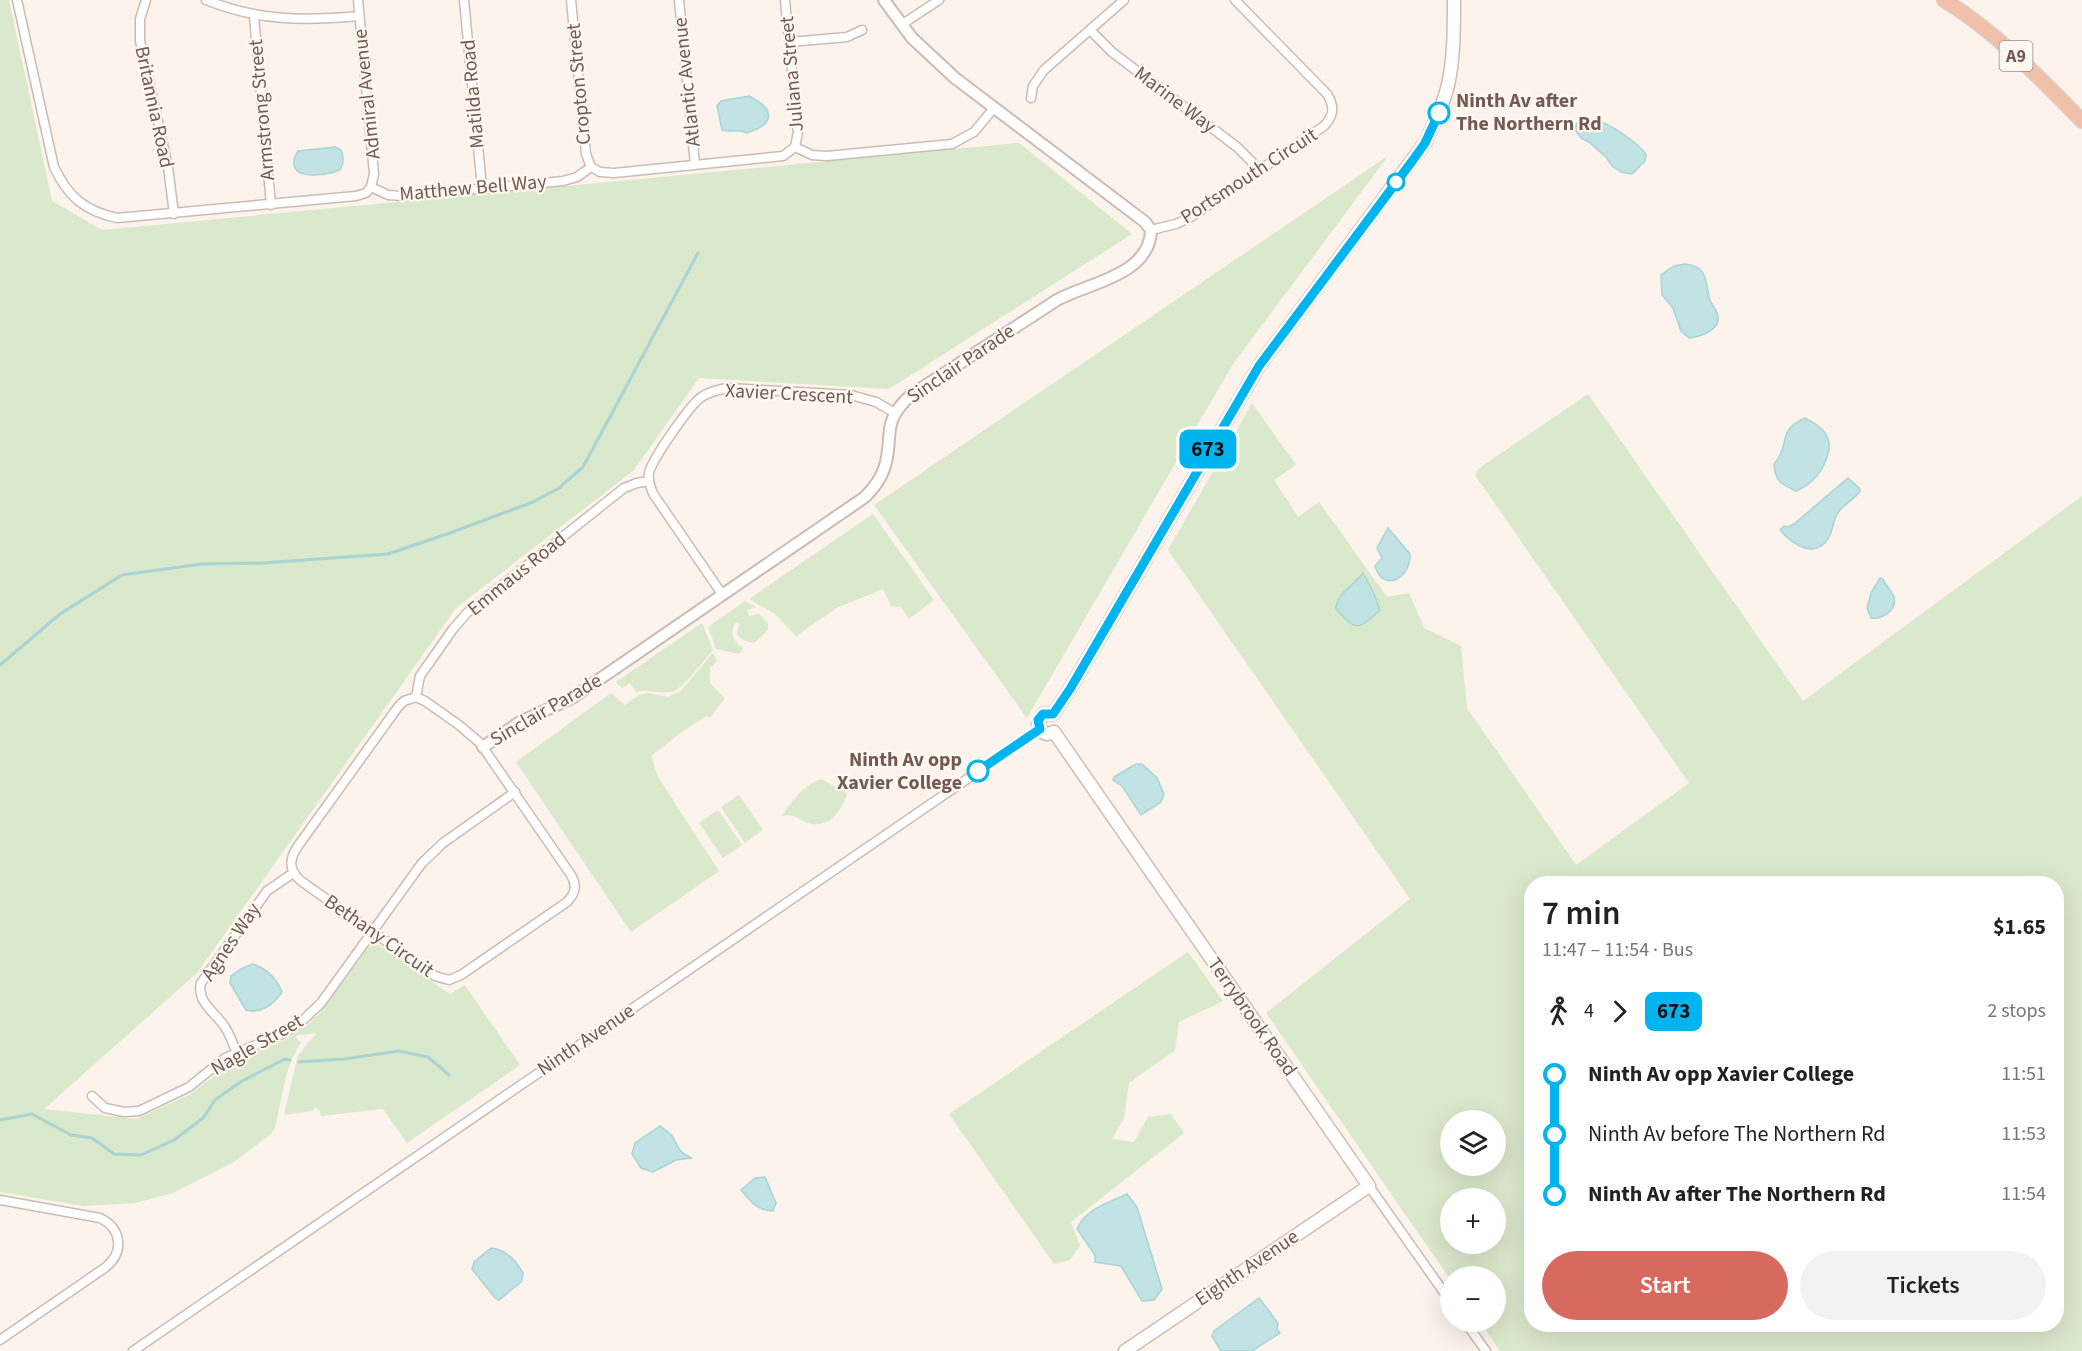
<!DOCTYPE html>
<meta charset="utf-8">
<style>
body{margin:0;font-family:"Source Sans 3",sans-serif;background:#f2f2f2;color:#222;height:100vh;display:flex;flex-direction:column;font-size:22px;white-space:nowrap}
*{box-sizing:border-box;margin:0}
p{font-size:20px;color:#767676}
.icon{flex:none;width:33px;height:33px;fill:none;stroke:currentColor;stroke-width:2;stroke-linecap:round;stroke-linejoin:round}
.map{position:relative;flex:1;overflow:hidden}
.panel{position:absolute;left:1524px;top:876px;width:540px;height:456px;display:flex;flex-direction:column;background:#fff;border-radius:24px;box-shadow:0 6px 24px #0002}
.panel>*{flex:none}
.badge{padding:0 12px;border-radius:9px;font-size:21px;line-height:39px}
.buttons{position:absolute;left:1440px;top:1110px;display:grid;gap:12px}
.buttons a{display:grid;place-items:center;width:66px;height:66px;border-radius:50%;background:#fff;box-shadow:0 6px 24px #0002;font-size:30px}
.map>.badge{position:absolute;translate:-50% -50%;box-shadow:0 0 0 3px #fff}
.legs{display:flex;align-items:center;gap:9px;height:66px;padding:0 18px;font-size:20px}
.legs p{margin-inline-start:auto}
.headline{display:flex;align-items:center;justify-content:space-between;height:102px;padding:0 18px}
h1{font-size:33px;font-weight:600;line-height:45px}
.button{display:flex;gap:12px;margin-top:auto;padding:12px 18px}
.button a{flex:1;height:69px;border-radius:36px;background:#d8695e;color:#fff;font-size:24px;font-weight:600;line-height:69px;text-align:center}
.button a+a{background:#f2f2f2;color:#222}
ul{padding:0 18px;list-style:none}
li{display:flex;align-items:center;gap:21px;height:60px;font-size:22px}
li i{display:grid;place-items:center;width:9px;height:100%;margin:0 8px;background:currentColor}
li i::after{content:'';width:15px;height:15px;margin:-8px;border:4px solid;border-radius:50%;background:#fff}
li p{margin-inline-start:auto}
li:first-child i{background:linear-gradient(#0000 50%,currentColor 0)}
li:last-child i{background:linear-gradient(currentColor 50%,#0000 0)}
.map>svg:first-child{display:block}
.green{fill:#dae8cb;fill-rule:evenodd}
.water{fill:#c1e3e3;stroke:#a9d3d4;stroke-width:1.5}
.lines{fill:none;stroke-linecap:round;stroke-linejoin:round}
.stream{stroke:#a9d3d4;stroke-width:3}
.minor-casing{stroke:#cdbbb2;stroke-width:11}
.tertiary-casing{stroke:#cdbbb2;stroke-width:14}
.secondary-casing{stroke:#d1bcb2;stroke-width:15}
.trunk-casing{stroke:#d8d1ce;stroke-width:16}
.minor{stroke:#fff;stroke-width:8}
.tertiary{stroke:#fff;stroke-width:10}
.secondary{stroke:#fff;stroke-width:12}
.trunk{stroke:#f0c0aa;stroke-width:14}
.line-1-casing{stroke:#fff;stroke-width:14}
.line-1{stroke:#00b5ef;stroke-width:9}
.stop-1-dot{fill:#fff;stroke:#00b5ef;stroke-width:3}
.labels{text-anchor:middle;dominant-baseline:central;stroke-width:4.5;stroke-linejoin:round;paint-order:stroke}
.shield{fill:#fef8f2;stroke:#9d8981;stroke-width:1.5}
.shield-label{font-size:18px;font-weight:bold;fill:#745950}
.street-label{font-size:20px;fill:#745950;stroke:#fef8f2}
.stop-label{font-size:20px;font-weight:bold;fill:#745950;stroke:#fef8f2;text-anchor:start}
</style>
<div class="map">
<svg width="2082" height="1351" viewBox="0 0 2082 1351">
<rect width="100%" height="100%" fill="#fbf3ec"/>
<g class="green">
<path d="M0,0H9L52,201L102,230L1019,143L1132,234L889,389L699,378L634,470L456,608L197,973L44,1109L136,1119L191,1094L233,1061L287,1039L310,1023L321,1012L368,948L373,944H377L450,994L465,985L520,1065L407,1143L383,1109L321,1116L320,1111L315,1107L313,1111L284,1115L298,1055L317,1033L295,1036L301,1043C284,1066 282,1101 275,1128L271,1134L234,1162L173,1193L135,1203L83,1206L0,1192Z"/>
<polygon points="1388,156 1233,364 1027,718 874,505"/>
<path d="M1588,394L1803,701L2082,496V1351H1500L1480,1322H1496V1276H1450V1279L1266,1013L1410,899L1168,550L1252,403L1296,465L1274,480L1298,517L1319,502L1387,597L1409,593L1424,628L1461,646L1467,708L1576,865L1689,783L1475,475L1478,469ZM1532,884H2056V1324H1532ZM1450,1120H1496V1166H1450ZM1450,1198H1496V1244H1450Z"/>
<polygon points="873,514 934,600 909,619 901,607 891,606 883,589 834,609 834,610 796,636 775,614 749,599"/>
<path d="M745,601L757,607L747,610L749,616L759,614L768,624V630L754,643L743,640L738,635L737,631L740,624L736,622C729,633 733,641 744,648L739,654L716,649L708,627Z"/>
<path d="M702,623L713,650C704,660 685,686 674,691C664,695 648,689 636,692L630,683L622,688L616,682Z"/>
<polygon points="712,654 714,654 717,661 710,668 710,683 725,698 710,718 707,716 680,733 651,756 658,777 719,871 631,932 516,762 611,693 625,705 639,695 647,693 668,697 681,691"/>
<path d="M821,779L847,793C842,812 827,831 805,822C796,818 793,813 782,816C792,801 803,785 821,779Z"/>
<polygon points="739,795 763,830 745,843 721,807"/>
<polygon points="718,810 742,845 723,858 699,823"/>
<polygon points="1188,952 1223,1001 1179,1022 1175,1050 1129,1083 1124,1118 1112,1139 1134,1142 1148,1117 1171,1114 1184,1133 1071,1222 1080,1246 1070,1260 1054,1264 949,1114"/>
</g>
<g class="water">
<path d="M749,96C754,99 761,102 765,107C776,122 758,130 746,133C738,128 730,133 722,130L717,106L721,101Z"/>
<path d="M1582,118C1588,120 1591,120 1597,121C1610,123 1639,144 1646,154L1645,161L1632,174L1621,172L1612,166L1606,157L1589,142L1581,138L1576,131V124Z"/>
<path d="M335,147L341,150C344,158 344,163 340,170C324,177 280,181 298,151Z"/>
<path d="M1685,264C1709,266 1705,283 1710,300C1712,305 1715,308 1717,313C1723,329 1701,337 1689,338L1681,331L1673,308L1662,295L1661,275L1674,266Z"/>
<path d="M1805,418C1814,423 1822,427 1827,436C1834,449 1822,472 1812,481C1807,486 1802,488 1796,491C1781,484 1775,481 1774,464C1792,443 1775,432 1805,418Z"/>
<path d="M1848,478L1859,488L1860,491C1854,500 1842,505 1837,514C1833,521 1833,530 1829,537C1816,560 1793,545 1780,530L1784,526L1788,527L1794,524Z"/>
<path d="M1388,528L1410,554C1411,579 1383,593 1375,566L1382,558L1377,548Z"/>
<path d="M1363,573L1374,594L1380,610C1358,630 1357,632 1336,609C1336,593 1354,586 1363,573Z"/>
<path d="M1880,578L1883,579C1886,586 1892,591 1894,597C1898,610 1881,620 1871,618L1867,608L1871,593Z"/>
<polygon points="1136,764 1142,764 1157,778 1164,794 1161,802 1141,815 1122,786 1113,780 1114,777"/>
<path d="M253,964C267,969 276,977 282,992C274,1004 261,1014 246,1010L230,983L231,976L241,969Z"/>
<path d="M660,1126C664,1129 669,1132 672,1136C679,1147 677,1151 691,1158L676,1160L653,1172L641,1168L632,1154L635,1143Z"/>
<path d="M765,1177L776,1203L773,1211C757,1210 751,1202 741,1190L755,1178Z"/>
<path d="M1127,1194L1137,1207L1162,1289L1154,1300L1142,1301L1121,1266L1095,1262V1255L1077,1229C1084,1210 1109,1202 1127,1194Z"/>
<path d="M491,1248C506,1249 516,1261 523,1273L522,1281L499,1300L495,1298L472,1269L474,1262Z"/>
<polygon points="1259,1298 1278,1323 1277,1329 1280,1333 1252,1351 1221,1351 1212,1336 1214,1331"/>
</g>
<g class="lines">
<g class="stream">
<polyline points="0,665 60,614 122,575 202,564 263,563 388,554 447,534 533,502 559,488 583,467 698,253"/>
<polyline points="299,1062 344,1059 399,1051 428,1057 449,1075"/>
<polyline points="0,1120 32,1114 71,1135 92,1138 114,1154 141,1155 174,1140 203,1118 215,1100 242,1081 285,1059 290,1060"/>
</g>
<g class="minor-casing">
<g id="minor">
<path d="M17,0L54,167C68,197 85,211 117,218L356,196L366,193L371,187L388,195L403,196L563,181L577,177L591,167L600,172L614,173L783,156L795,147L812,155L827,156L952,144L974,132L994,108"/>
<polyline points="146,0 140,19 140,41 168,167 174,214"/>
<path d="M206,0C258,21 303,21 359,16"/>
<polyline points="358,0 374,174 371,187"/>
<polyline points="464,0 482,188"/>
<polyline points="571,0 586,154 591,167"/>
<polyline points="679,0 695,164"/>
<polyline points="785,0 798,132 795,147"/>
<polyline points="254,16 271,205"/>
<polyline points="901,25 939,0"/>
<polyline points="1090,30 1112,52 1237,147 1251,161 1258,172"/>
<polyline points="790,42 847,37 862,30"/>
<polyline points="1031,98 1033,86 1044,70 1124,0"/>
<path d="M1151,230L1176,224L1191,217L1324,126C1334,116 1335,106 1327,94L1235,0"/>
<path d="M722,594L654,495C650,488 648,481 649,473C652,459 689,407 700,398C708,392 717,390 727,388L851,395L876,402L895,413"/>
<path d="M416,697L425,701L459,725L480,743L571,875C577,885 576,893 567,902L461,975L449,980L435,976L301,881C288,870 289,859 298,846L398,707L404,701Z"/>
<polyline points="416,697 420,676 453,629 467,613 624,488 637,483 649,481"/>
<path d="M237,1053C233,1044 230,1035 225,1027C216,1013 196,1002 201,983L267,891L293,873"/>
<polyline points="92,1096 105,1108 124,1112 139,1111 189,1087 225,1058 282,1034 299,1024 321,1003 422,863 443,843 515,792"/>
<polyline points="1369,1186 1450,1301"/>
<path d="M0,1200L100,1218C121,1228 125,1251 106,1267L0,1340"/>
<polyline points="1465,1322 1486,1351"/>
<polyline points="133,1351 1040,729"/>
</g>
</g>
<g class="tertiary-casing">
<path id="tertiary" d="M483,747L520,722L572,698L865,497C873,489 880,480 884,469C895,437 879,424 911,395L1057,300C1087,283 1150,276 1151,230L1145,222L955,78L912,38L884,0"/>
</g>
<g class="secondary-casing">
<g id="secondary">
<path d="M1053,714L1070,689L1259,366L1425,143C1434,124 1443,106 1448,85C1454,58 1454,28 1454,0"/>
<polyline points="1053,714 1043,714 1038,723 1042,732 1047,734 1054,732"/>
<polyline points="1054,732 1369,1186 1125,1351"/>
</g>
</g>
<g class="trunk-casing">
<path id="trunk" d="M1944,0C1996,32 2039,77 2082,121"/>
</g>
<use href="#minor" class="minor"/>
<use href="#tertiary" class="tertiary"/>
<use href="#secondary" class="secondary"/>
<use href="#trunk" class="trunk"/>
</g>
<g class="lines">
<g class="line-1-casing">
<polyline id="line-1" points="978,771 1040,729 1038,720 1043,714 1053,714 1070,689 1259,366 1413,160 1425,143 1439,113"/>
</g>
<use href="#line-1" class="line-1"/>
</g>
<g class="stop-1-dot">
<circle cx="1439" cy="113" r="10"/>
<circle cx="1396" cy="182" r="8"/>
<circle cx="978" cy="771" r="10"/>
</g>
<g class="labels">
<rect class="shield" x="1999.5" y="41" width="33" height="30" rx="4.5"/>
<g class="shield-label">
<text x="2016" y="56">A9</text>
</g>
<g class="street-label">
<text transform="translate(792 74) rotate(-95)">Juliana Street</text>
<text transform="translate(687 82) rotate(-96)">Atlantic Avenue</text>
<text transform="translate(579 84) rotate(-95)">Cropton Street</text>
<text transform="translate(367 94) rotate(-96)">Admiral Avenue</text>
<text transform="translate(473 94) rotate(-95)">Matilda Road</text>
<text transform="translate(1175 100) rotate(37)">Marine Way</text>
<text transform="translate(154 107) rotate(78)">Britannia Road</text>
<text transform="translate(262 110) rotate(-95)">Armstrong Street</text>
<text transform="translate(1249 176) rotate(-33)">Portsmouth Circuit</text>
<text transform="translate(473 188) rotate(-5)">Matthew Bell Way</text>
<text transform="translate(961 364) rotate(-34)">Sinclair Parade</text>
<text transform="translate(789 394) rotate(3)">Xavier Crescent</text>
<text transform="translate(517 574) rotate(-39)">Emmaus Road</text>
<text transform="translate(546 710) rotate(-30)">Sinclair Parade</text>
<text transform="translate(379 936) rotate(35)">Bethany Circuit</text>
<text transform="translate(231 942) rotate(-56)">Agnes Way</text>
<text transform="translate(1252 1017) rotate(55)">Terrybrook Road</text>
<text transform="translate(586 1040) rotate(-34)">Ninth Avenue</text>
<text transform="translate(257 1045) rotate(-30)">Nagle Street</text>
<text transform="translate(1247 1268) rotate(-34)">Eighth Avenue</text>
</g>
<g class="stop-label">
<text x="1456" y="101">Ninth Av after<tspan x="1456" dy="23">The Northern Rd</tspan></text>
<text x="962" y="760" text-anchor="end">Ninth Av opp<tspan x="962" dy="23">Xavier College</tspan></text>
</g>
</g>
</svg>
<div class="buttons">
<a><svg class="icon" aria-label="layers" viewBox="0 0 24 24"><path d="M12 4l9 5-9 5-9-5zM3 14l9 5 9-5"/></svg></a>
<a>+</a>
<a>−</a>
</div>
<b class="badge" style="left:1208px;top:449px;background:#00b5ef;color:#111">673</b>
<section class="panel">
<div class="headline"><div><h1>7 min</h1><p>11:47 – 11:54 · Bus</p></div><b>$1.65</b></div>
<div class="legs"><svg class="icon" aria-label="walk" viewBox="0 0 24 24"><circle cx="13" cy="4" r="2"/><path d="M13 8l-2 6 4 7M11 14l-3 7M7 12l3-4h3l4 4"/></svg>4<svg class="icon" aria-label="forward" viewBox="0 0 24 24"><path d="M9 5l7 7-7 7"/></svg><b class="badge" style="background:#00b5ef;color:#111">673</b><p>2 stops</p></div>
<ul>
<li><i style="color:#00b5ef"></i><b>Ninth Av opp Xavier College</b><p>11:51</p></li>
<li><i style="color:#00b5ef"></i><span>Ninth Av before The Northern Rd</span><p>11:53</p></li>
<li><i style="color:#00b5ef"></i><b>Ninth Av after The Northern Rd</b><p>11:54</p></li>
</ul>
<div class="button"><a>Start</a><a>Tickets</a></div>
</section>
</div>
